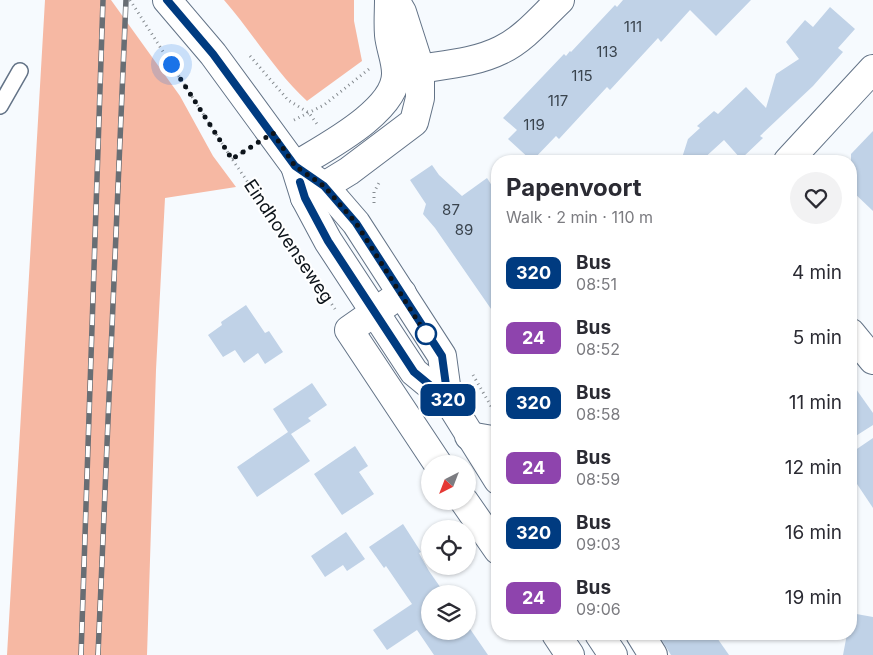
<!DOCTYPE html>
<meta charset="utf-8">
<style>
body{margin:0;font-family:Inter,sans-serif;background:#f2f2f3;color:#2b2b33;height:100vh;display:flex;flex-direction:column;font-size:19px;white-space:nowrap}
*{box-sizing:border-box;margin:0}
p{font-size:16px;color:#7c7c81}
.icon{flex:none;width:28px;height:28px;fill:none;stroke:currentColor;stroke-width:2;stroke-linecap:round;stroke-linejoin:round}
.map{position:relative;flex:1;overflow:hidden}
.details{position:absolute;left:491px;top:155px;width:366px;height:485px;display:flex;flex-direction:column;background:#fff;border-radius:20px;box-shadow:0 1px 4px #0004}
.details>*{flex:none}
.badge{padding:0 10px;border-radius:8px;font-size:18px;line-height:32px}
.needle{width:32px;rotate:222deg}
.tools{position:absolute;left:421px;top:455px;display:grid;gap:10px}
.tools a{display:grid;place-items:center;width:55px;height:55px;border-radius:50%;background:#fff;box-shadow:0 1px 4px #0004;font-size:25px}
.you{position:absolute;width:25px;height:25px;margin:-12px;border:4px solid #fff;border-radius:50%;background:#1a73e8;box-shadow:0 0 0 8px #1a73e833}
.map>.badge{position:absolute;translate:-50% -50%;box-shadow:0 0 0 2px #fff}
.round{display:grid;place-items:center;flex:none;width:52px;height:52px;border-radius:26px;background:#f2f2f3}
.headline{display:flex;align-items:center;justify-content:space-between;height:85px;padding:0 15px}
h1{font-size:24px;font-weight:700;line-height:38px}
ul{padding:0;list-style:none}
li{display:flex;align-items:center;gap:15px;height:65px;padding:0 15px}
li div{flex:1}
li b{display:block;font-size:19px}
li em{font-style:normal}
li .badge{min-width:55px;font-weight:700;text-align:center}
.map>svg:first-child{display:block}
.forest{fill:#f6b8a3}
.building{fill:#c0d2e7}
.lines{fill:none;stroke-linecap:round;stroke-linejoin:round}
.lane-casing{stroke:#637387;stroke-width:18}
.street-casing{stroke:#637387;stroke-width:30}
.secondary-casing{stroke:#637387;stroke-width:30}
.path{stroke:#848a8f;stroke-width:3;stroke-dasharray:1 4;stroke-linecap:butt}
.lane{stroke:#fff;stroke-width:15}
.street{stroke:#fff;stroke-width:28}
.secondary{stroke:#fff;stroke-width:28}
.rail-casing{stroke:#686e74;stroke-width:5.5}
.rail{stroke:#fff;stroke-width:4;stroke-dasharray:11;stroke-linecap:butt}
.line-casing{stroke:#fff;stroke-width:11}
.line{stroke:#003b80;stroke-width:8}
.walk{stroke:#0d141b;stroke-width:5;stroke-dasharray:0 9}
.stop-dot{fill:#fff;stroke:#003b80;stroke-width:2.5}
.labels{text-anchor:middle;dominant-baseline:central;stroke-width:4;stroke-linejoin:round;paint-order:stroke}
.number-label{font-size:15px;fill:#3a444e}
.street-label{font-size:18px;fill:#0d141b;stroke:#fff}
</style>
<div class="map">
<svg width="873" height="655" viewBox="0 0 873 655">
<rect width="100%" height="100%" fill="#f6fafe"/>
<g class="forest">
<polygon points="45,0 111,0 180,96 213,156 236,187 165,198 156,370 147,655 7,655"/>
<path d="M224,0H354V21L362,61L307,101C276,73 252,32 224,0Z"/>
</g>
<g class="building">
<polygon points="623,0 751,0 716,36 690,10 661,42 658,38 610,90 607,87 559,139 556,136 532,161 508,139 517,130 503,118 564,54 566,56 570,51 571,52 615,5 617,7"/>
<polygon points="830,7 855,29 838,48 843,52 813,86 760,136 763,138 741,159 724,140 701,161 681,161 688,139 700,128 697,126 714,111 718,114 746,87 766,108 776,74 799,59 786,42 805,20 813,27"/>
<polygon points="873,131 873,211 851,190 851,154"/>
<polygon points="432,165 439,175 462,196 487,178 498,195 498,319 435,228 423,214 426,204 410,180"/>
<polygon points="246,305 265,333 269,331 283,352 265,364 258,353 244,363 235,350 223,357 208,335 222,325 221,322"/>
<polygon points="851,382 873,413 873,425 851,439"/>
<polygon points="312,383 327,405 308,418 311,421 291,434 310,461 257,497 237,467 288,432 273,409"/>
<polygon points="873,438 873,508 851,475 851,453"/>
<polygon points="355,446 368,466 359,472 374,494 342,515 314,474"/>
<polygon points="403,524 421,552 419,553 429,571 445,594 430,594 430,631 468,631 468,626 488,655 434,655 417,630 387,650 373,630 412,604 386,566 384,568 369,547"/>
<polygon points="346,532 365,559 347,571 343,565 325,577 311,556"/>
<polygon points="851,613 873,617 873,655 843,655 847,634 851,634"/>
<polygon points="658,634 708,634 715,635 729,655 671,655"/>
</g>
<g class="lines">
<g class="lane-casing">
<polyline id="lane" points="0,106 20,71"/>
</g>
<g class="street-casing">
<g id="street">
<path d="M403,72C435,65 471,65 501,50C524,39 542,17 560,0"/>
<polyline points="788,161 873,69"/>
<path d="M295,166C324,148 397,111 396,73C396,60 390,47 389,35C388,23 389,11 389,0"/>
<polyline points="305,198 349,171 414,122 420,98 420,68 402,12 395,0"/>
<polyline points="402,293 349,330 438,464"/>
<polyline points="851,333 873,360"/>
<polyline points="469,436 498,441"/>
<polyline points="464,501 498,550"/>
<polyline points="556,634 570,655"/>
<polyline points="640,634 653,655"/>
</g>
</g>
<g class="secondary-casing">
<g id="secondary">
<polyline points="167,0 213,54 295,166 305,198 328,241 414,372 448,400 498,480"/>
<polyline points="295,166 324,186 356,223 442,356 448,400"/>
<polyline points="599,634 613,655"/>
</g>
</g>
<g class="path">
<polyline points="130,0 232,159 335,309"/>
<polyline points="250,56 288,100 309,113 317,124"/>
<polyline points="294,120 324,105 369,69"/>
<polyline points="232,159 250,147"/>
<polyline points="374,203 374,192 379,183"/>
<polyline points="473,375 495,413"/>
</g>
<use href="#lane" class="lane"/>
<use href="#street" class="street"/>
<use href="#secondary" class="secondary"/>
<g class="rail-casing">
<g id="rail">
<polyline points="81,655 103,0"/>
<polyline points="98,655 126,0"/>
</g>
</g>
<use href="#rail" class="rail"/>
</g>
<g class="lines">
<g class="line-casing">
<polyline id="line" points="167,0 213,54 295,166 324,186 356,223 442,356 448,400 414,372 328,241 305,198 300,182"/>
</g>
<use href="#line" class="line"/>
<polyline class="walk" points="171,64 232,159 273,133 295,166 324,186 356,223 426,334"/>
</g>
<circle class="stop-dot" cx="426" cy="334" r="10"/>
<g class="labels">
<g class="number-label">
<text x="633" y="26">111</text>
<text x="607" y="51">113</text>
<text x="582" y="75">115</text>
<text x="558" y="100">117</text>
<text x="534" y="124">119</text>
<text x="451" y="209">87</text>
<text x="464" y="229">89</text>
</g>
<g class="street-label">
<text transform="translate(289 241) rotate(56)">Eindhovenseweg</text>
</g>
</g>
</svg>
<div class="tools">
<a><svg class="needle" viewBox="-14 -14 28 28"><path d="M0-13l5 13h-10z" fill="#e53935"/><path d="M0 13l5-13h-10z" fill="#7c7c81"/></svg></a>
<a><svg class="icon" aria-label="locate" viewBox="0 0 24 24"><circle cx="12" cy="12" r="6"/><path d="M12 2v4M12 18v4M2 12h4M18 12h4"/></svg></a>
<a><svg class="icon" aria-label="layers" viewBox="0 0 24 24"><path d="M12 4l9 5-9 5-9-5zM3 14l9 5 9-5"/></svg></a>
</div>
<div class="you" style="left:171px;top:64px"></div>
<b class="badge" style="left:448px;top:400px;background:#003b80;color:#fff">320</b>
<section class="details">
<div class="headline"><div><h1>Papenvoort</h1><p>Walk · 2 min · 110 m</p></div><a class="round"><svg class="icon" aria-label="heart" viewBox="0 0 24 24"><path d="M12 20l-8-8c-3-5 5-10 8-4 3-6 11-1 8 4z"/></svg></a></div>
<ul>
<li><span class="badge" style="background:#003b80;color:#fff">320</span><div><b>Bus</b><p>08:51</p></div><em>4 min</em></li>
<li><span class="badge" style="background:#8e44ad;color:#fff">24</span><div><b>Bus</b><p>08:52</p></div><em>5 min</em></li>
<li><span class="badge" style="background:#003b80;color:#fff">320</span><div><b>Bus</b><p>08:58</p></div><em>11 min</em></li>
<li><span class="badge" style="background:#8e44ad;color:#fff">24</span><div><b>Bus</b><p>08:59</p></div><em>12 min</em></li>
<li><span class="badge" style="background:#003b80;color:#fff">320</span><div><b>Bus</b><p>09:03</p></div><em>16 min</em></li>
<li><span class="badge" style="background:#8e44ad;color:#fff">24</span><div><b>Bus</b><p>09:06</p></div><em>19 min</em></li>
</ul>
</section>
</div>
